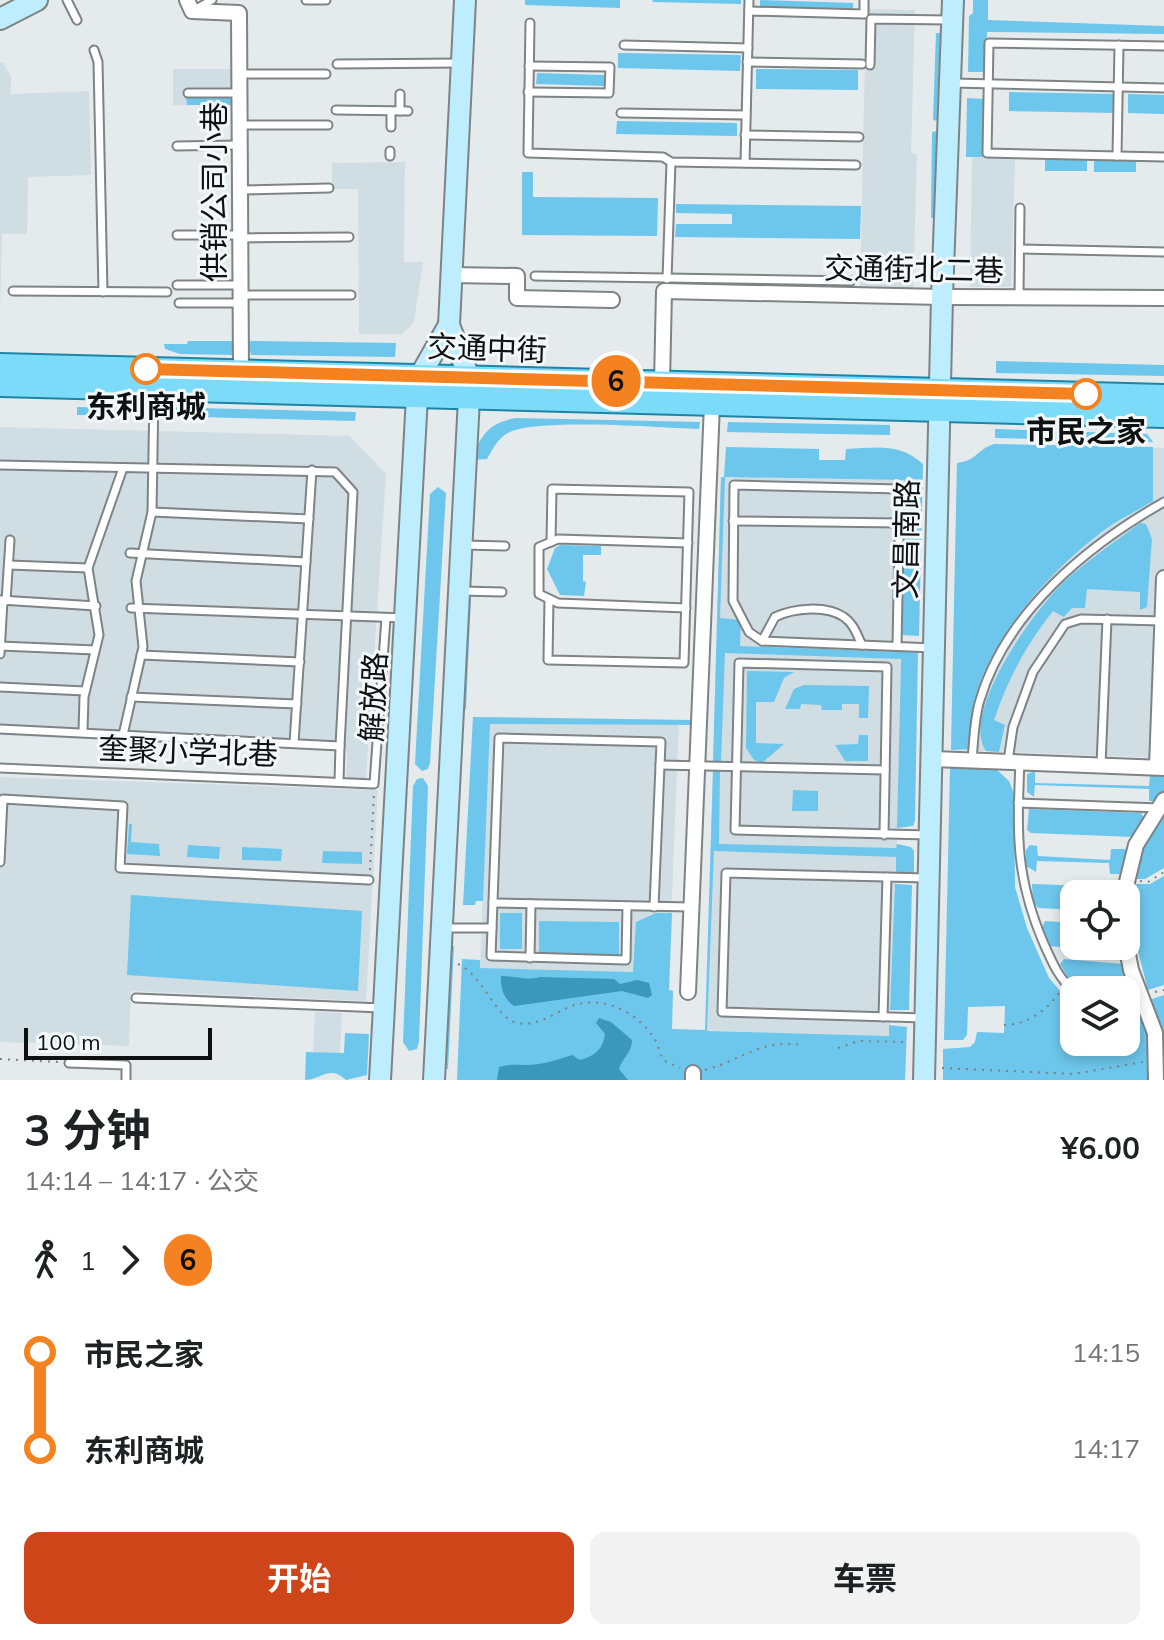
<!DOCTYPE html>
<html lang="zh">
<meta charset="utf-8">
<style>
body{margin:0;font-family:Mulish,"Noto Sans SC",sans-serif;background:#f2f2f2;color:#202124;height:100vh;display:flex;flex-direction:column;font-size:30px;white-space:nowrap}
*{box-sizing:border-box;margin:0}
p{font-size:26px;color:#757577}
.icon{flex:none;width:44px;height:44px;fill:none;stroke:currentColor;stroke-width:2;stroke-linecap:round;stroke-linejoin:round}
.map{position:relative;height:1080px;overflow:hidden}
.side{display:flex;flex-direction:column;background:#fff;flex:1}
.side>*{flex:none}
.badge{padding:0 16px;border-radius:26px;font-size:28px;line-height:52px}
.controls{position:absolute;left:1060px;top:880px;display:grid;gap:16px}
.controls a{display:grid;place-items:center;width:80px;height:80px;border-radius:16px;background:#fff;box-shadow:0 4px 12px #0003;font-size:40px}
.scale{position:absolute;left:24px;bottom:20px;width:188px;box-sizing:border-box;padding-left:8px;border:4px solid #0e1011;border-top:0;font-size:22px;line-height:28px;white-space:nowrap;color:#0e1011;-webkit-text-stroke:6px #f2f7fa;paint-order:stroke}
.map>.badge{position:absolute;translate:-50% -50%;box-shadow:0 0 0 4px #fff}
.legs{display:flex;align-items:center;gap:12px;height:88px;padding:0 24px;font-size:26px}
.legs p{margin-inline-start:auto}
.head{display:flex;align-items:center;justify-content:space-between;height:136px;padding:0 24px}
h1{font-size:44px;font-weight:700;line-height:60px}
.cta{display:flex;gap:16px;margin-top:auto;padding:16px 24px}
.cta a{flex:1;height:92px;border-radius:16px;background:#cd4519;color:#fff;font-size:32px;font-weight:700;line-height:92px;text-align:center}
.cta a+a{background:#f2f2f2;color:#202124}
ul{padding:0 24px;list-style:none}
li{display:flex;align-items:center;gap:28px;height:96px;font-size:30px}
li i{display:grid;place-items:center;width:12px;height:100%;margin:0 10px;background:currentColor}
li i::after{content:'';width:20px;height:20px;margin:-10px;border:6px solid;border-radius:50%;background:#fff}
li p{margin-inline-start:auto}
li:first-child i{background:linear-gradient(#0000 50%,currentColor 0)}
li:last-child i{background:linear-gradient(currentColor 50%,#0000 0)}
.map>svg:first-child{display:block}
.built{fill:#d0dee4}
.green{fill:#6dc6eb}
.water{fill:#3a98bc}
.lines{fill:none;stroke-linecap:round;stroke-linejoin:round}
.lane-casing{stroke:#7e8385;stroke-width:11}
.street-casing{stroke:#7e8385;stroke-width:18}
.secondary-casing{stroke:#7e8385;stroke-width:24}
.primary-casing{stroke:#1e84a6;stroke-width:26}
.path{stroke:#7d8183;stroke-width:2;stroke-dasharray:2 6;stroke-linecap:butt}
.lane{stroke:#fff;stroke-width:7}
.street{stroke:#fff;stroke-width:14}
.secondary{stroke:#beedfd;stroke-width:20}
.primary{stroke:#7ddbfa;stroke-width:22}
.line-1-casing{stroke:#fff;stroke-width:18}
.line-1{stroke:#f58220;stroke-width:12}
.stop-1-dot{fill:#fff;stroke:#f58220;stroke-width:4}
.labels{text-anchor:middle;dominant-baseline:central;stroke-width:6;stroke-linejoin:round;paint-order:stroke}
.street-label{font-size:30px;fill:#0e1011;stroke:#f2f7fa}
.stop-label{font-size:30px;font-weight:bold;fill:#0e1011;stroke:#f2f7fa}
</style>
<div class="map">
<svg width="1164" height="1080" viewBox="0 0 1164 1080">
<rect width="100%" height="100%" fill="#e5eaed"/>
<g class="built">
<polygon points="866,9 915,10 911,153 917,154 913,292 860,291"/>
<polygon points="3,62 11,77 11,94 89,91 91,175 28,177 27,234 2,234 0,314 0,64"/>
<polygon points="173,69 234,69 235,105 173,105"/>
<polygon points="972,157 1015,158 1011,287 970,287"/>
<polygon points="405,162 404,262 423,262 414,322 402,334 359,334 358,189 332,189 332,163"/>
<polygon points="0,427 350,436 386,474 366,779 346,778 347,751 0,735"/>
<polygon points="994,444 1164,448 1164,758 951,750 957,463 969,462 985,447"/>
<polygon points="721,477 904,480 897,849 889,1036 706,1031"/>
<polygon points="490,717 679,720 669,973 480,968"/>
<polygon points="0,777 378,790 366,1001 131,991 129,1046 0,1042"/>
<polygon points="315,1012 342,1013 340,1053 313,1052"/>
</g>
<g class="green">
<polygon points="525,0 620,0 620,8 525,5"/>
<polygon points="653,0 741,0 741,4 652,2"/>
<polygon points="760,0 853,3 853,9 760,8"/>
<polygon points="973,0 988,0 988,20 1164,26 1164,34 987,32 986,72 968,72 969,16 973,13"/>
<polygon points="936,33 940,33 937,121 933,120"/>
<polygon points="618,53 741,55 740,71 618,68"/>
<polygon points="756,69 858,70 858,90 756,89"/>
<polygon points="537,73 604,75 604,86 536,84"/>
<polygon points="1009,92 1116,94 1116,113 1009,111"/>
<polygon points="1128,94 1164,95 1164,114 1128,113"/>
<polygon points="186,97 234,97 235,105 187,105"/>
<polygon points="967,98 985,99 983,157 966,157"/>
<polygon points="617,121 737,123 737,136 616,134"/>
<polygon points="937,131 935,218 931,218 932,132"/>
<rect x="1045" y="160" width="42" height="11"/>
<rect x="1094" y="161" width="42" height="11"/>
<polygon points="522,172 533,172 533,197 658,198 657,236 522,235"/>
<polygon points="676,204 861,206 860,239 675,237 676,224 732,224 732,214 676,213"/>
<polygon points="188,341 236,341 234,355 180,354 165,349 164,344 187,344"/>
<polygon points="248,341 396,343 395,357 251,355"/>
<polygon points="996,361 1164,365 1164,376 996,373"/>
<polygon points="77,407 146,408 146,416 77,415"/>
<polygon points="162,407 356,412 355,421 162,416"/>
<path d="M516,418L700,422L699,429C661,428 533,417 506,434C497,440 492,450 487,459L470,460C482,435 488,423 516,418Z"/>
<polygon points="728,422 890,425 890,435 727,432"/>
<polygon points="995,429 1147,434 1153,442 995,438"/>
<path d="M994,444L1153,447V501C1139,510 1123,517 1110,526C1053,567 984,641 972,712C970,724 970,737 969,749L951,750L957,463C976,461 977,450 994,444Z"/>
<path d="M726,447L819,449V460H845L846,449C876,448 899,442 923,464L919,636L901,635L904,480L725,477L720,618L741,620L740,646L901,652V649L918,650L915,820L913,826L897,828L901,659L725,653L721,762H713L721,477H724Z"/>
<polygon points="438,487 446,493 430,763 428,769 422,771 415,764 430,494"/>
<path d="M1140,523L1146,524L1152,539L1147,607L1140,610V592L1087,589L1085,608H1072L1064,617L1053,611C1026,645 1008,679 994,720L1005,725L999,752L986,751C959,713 1037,606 1066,580C1089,559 1115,542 1140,523Z"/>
<polygon points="560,545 601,546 601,555 583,555 583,581 586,582 584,596 560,595 547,569 555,548"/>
<polygon points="463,598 471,598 466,709 457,709"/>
<polygon points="747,671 794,672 784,678 774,702 756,702 756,743 784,744 762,763 754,760 746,748"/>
<polygon points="804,685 869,686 868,718 859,718 859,704 842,704 842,710 822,710 821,705 801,704 800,709 785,709 794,689"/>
<polygon points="473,717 692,720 693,725 490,724 483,901 476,901 475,905 463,905"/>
<polygon points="859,735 868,735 868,761 845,761 835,745 858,744"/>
<polygon points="950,768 996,769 1009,781 1014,794 1015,887 1027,928 1049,978 1061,992 1074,996 1074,1042 1126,1042 1126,1000 1135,1000 1141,1007 1162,1054 1163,1029 1149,1000 1164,995 1164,1080 943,1080 943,1049 970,1047 975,1042 977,1032 1004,1033 1005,1006 968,1007 967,1035 963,1040 944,1040"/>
<polygon points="713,770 720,770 719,844 896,848 897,844 911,847 914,851 914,874 896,874 896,857 714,851 707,1031 889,1036 889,1025 907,1027 905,1080 457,1080 462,959 480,960 480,968 633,972 636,922 656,913 672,913 669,990 673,991 672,1029 705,1030"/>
<polygon points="1035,771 1035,783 1149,786 1150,774 1164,776 1164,794 1158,801 1149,801 1149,789 1035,785 1034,797 1027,792 1027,774"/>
<polygon points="423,778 428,786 419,1042 417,1049 409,1051 403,1042 413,786 417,779"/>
<polygon points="793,790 818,791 818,811 792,811"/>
<polygon points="1029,809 1141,813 1145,819 1134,837 1031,833 1027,830"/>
<path d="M1164,814V868L1145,879H1134C1139,858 1148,829 1164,814Z"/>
<polygon points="129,824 132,824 131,842 159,844 160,856 127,854"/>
<polygon points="188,845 220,847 219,859 187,857"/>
<polygon points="1030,845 1037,846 1038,856 1110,860 1111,849 1125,849 1128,853 1121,874 1110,874 1109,863 1037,861 1036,872 1026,866 1026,850"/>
<polygon points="242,847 282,849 281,861 242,860"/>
<polygon points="323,851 362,852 362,864 322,863"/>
<polygon points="1164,876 1164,985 1148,990 1134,936 1132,884 1150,884"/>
<polygon points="895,884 912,885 909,1010 890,1010"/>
<polygon points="1032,884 1117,887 1119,894 1074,894 1074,910 1039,908 1033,903"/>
<polygon points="131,895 362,911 358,991 127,975"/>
<rect x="500" y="913" width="22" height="36"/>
<polygon points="539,921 619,922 619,955 539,954"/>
<polygon points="1045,921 1060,922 1061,932 1074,933 1074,937 1060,937 1060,947 1049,946 1042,927"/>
<polygon points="445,946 454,946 448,1069 439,1068"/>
<polygon points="1064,959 1123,964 1130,988 1073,986 1060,964"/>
<path d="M345,1033L369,1034L367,1075L346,1080C329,1064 321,1080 305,1080L306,1052L344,1053Z"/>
</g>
<g class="water">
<path d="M501,976C515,976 526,981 540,977L614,979L620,984L637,980L649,983L652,995L648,998L622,991L514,1006C504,999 500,988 501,976Z"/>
<path d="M599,1018L611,1022L632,1040C632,1053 622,1058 619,1069L628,1080H497L499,1067C510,1064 515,1065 526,1065C541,1065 557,1060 572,1055L580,1060C594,1056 603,1050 605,1034L596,1023Z"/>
</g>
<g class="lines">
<g class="lane-casing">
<g id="lane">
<polyline points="67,0 77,20"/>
<polyline points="306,0 326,0"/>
<polyline points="198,8 212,0"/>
<polyline points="749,11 864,14 864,0"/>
<polyline points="530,23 528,153 663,157 671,162 856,165"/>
<polyline points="624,45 748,48"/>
<polyline points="1164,46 989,43 987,153 1164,157"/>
<polyline points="94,50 98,62 103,292"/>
<polyline points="747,62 862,64"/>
<polyline points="337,64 460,63"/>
<polyline points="870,65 871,19 950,20"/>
<polyline points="239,74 326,74"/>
<polyline points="953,83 1164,88"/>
<polyline points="528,92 609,93 610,67 529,66"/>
<polyline points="188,93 239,93"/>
<polyline points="400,94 400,111"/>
<polyline points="336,110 408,111"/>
<polyline points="621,113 746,115"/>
<polyline points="239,125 328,125"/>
<polyline points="391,127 391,111"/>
<polyline points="745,135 859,137"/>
<polyline points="177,146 239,145"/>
<polyline points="390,151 390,156"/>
<polyline points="1117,156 1119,45"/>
<polyline points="745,163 749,0"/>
<polyline points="240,190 329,188"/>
<polyline points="177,235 240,235"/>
<polyline points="240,238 349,237"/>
<polyline points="1020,249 1164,252"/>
<polyline points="535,276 851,281"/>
<polyline points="667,279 671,162"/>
<polyline points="177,285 240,285"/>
<polyline points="13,291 167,292"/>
<polyline points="240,295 351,295"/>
<polyline points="1019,296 1020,208"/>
<polyline points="179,303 240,303"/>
<polyline points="0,465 335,472 353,492 340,746 0,729"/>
<polyline points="152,512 309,519"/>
<polyline points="733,521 899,523"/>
<polyline points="463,545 505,546"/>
<polyline points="130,553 306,562"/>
<polyline points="9,565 88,568"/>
<polyline points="461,591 502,592"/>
<polyline points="549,599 548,660 684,663 689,492 552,489 551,542"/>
<polyline points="0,600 96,606"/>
<polyline points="6,601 10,540"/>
<polyline points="131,608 405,618"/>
<polyline points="686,608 558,603 539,594 539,547 558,539 688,543"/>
<path d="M762,641L775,617C794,608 826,605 844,617C854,624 857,635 862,645"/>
<polyline points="0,646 95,650"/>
<polyline points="897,646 900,489 734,485 733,601 749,632 762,641 934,648"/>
<polyline points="0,654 3,600"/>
<polyline points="141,655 300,662"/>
<polyline points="0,687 85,691"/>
<polyline points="131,697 297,704"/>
<polyline points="83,731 84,697 99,635 88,568 123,468"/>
<polyline points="123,735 143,647 136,581 152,512 154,393"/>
<polyline points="294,743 312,470"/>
<path d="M972,760C974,740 974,719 980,700C1006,612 1088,545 1164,502"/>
<polyline points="1008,761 1013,727 1033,672 1065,624 1081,619 1163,621"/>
<path d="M1020,761C1017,833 1015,877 1044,944C1052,962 1059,979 1074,991"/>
<polyline points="660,765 885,770"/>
<polyline points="1101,765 1107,619"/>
<polyline points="0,768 374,784 386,618"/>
<polyline points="339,782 340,746"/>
<polyline points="1018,803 1160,808"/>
<polyline points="884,835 887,667 739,663 735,830 928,835"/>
<polyline points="0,862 3,799 123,806 120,868 369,880"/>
<polyline points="493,903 690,907"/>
<polyline points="627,907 626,960 491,956 499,738 661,742 654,907"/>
<polyline points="444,928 492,928"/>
<polyline points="530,958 531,904"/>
<polyline points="136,998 382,1008"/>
<polyline points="883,1017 887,877"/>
<polyline points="925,1018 722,1012 726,873 927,878"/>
<polyline points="69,1063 126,1065 126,1080"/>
</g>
</g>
<g class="street-casing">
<g id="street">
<polyline points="187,0 192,11 239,13 241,371"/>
<polyline points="451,275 517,276 517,298 612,300"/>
<polyline points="662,383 664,291 942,297 1164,298"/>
<polyline points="933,759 1164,768"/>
<polyline points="1157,767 1164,578"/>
<polyline points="1124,894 1136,845 1164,800"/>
<polyline points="1126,944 1131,970 1155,1033 1156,1080"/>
<polyline points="688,992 712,404"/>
<polyline points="693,1080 693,1073"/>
</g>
</g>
<g class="secondary-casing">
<g id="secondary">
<polyline points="0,19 37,0"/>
<polyline points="380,1080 417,396 420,376 449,325"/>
<polyline points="434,1080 469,398 469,377 449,325 465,0"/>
<polyline points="924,1080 942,297 953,0"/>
</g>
</g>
<g class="primary-casing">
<g id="primary">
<polyline points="0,365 1164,396"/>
<polyline points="0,385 1164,416"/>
</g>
</g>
<g class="path">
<polyline points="370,870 374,793"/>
<polyline points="1140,881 1148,882 1164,872"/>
<path d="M458,964C484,976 496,1019 517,1023C536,1027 553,1014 569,1007C601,994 635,1010 654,1038C658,1044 660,1053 663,1060L680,1068"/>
<polyline points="1155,992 1164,990"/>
<path d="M1004,1025C1027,1025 1046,1011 1059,993"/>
<polyline points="838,1048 859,1041 906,1042"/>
<polyline points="0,1059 59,1062"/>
<polyline points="942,1068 1074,1074 1143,1062"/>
<path d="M705,1070C742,1060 760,1039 802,1045"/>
</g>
<use href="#lane" class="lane"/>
<use href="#street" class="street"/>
<use href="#secondary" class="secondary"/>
<use href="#primary" class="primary"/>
</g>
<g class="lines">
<g class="line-1-casing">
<polyline id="line-1" points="146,369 1086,394"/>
</g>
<use href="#line-1" class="line-1"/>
</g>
<g class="stop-1-dot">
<circle cx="146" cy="369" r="14"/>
<circle cx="1086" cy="394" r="14"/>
</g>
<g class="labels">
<g class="street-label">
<text transform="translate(214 192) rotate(-90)">供销公司小巷</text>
<text transform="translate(914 269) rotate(1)">交通街北二巷</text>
<text transform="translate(487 348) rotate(2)">交通中街</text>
<text transform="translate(906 539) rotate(-89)">文昌南路</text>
<text transform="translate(373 697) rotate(-87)">解放路</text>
<text transform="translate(188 751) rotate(2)">奎聚小学北巷</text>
</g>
<g class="stop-label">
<text x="146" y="406">东利商城</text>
<text x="1086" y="431">市民之家</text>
</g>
</g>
</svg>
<div class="controls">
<a><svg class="icon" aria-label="locate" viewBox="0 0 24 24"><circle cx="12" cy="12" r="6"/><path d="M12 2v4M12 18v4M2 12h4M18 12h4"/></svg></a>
<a><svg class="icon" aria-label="layers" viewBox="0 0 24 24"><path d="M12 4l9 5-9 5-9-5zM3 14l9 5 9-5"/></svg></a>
</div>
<div class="scale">100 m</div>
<b class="badge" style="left:616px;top:381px;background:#f58220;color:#111">6</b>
</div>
<section class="side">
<div class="head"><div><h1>3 分钟</h1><p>14:14 – 14:17 · 公交</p></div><b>¥6.00</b></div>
<div class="legs"><svg class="icon" aria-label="walk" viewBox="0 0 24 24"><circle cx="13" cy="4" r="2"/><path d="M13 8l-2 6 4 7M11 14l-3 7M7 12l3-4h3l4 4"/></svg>1<svg class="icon" aria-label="forward" viewBox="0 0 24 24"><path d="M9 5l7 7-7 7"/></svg><b class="badge" style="background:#f58220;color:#111">6</b></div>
<ul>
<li><i style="color:#f58220"></i><b>市民之家</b><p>14:15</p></li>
<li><i style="color:#f58220"></i><b>东利商城</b><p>14:17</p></li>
</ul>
<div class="cta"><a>开始</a><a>车票</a></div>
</section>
